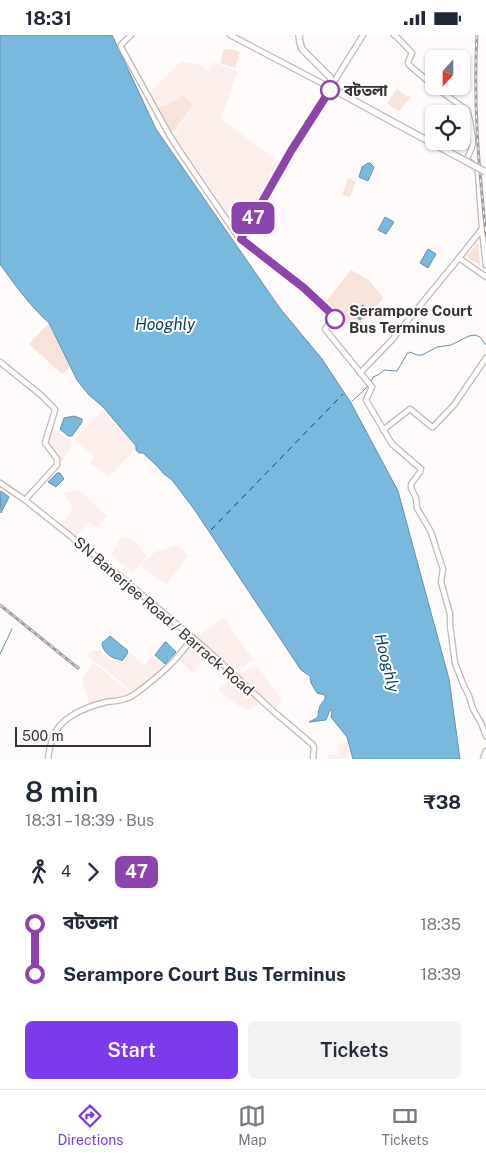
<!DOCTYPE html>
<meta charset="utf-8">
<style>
body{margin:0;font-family:"Public Sans","Noto Sans Bengali",sans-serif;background:#f2f2f3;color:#1f2937;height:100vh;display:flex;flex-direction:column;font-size:19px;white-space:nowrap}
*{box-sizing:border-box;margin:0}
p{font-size:16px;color:#747a83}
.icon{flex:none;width:28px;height:28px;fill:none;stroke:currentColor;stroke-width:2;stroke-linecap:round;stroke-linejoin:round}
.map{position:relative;height:724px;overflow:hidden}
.panel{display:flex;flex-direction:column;background:#fff;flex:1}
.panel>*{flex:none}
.badge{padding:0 10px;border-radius:8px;font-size:18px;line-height:32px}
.needle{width:32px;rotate:201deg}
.controls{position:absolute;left:425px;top:15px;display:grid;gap:10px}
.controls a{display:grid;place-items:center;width:45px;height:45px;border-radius:8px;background:#fff;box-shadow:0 1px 4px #0004;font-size:25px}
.scale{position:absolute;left:15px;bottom:12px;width:136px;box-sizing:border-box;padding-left:5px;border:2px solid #36312f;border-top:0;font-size:14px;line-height:18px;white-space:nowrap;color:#36312f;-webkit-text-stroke:4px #fff;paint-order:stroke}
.map>.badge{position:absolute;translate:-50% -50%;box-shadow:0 0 0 2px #fff}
.legs{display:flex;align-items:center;gap:8px;height:55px;padding:0 25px;font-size:16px}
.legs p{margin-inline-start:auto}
.headline{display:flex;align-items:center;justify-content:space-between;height:85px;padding:0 25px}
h1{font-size:28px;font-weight:600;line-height:38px}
.action{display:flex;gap:10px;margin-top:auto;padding:10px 25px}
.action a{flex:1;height:58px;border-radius:8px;background:#7c3aed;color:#fff;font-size:20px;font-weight:600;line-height:58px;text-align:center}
.action a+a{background:#f2f2f3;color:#1f2937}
ul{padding:0 25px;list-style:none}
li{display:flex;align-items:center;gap:18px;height:50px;font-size:19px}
li i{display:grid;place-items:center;width:8px;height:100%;margin:0 6px;background:currentColor}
li i::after{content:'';width:12px;height:12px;margin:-6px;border:4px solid;border-radius:50%;background:#fff}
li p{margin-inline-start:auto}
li:first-child i{background:linear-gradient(#0000 50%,currentColor 0)}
li:last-child i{background:linear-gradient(currentColor 50%,#0000 0)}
.status{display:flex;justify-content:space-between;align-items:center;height:35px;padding:0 25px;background:#fff;direction:ltr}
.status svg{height:14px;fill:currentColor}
.menu{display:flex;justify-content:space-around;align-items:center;height:70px;border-top:1px solid #e0e1e3;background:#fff;font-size:14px;color:#747a83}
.menu a{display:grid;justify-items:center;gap:2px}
.menu .selected{color:#7c3aed}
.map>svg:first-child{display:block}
.built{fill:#fcefeb}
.green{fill:#f8e3db}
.water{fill:#79b9dd;stroke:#6590a9}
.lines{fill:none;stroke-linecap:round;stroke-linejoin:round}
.stream{stroke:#6590a9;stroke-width:1}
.ferry{stroke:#083f58;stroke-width:1;stroke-dasharray:6 5;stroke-linecap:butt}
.secondary-casing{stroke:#c2b6b2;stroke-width:7}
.primary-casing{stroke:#c2b6b2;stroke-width:8}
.secondary{stroke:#fff;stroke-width:4.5}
.primary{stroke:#fff;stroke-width:5.5}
.rail-casing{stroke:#a29e9c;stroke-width:3}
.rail{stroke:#fff;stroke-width:1;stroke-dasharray:4;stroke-linecap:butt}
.primary-bridge-casing{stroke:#c2b6b2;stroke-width:8;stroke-linecap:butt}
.primary-bridge{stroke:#fff;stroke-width:5.5}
.line-1-casing{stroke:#fff;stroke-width:11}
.line-1{stroke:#8e44ad;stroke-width:8}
.stop-1-dot{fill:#fff;stroke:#8e44ad;stroke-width:2.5}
.labels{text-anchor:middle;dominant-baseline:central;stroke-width:4;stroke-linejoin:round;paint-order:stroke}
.stop-label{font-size:15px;font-weight:bold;fill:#36312f;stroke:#fff;text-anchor:start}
.street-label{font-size:15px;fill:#36312f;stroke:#fff}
.water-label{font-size:16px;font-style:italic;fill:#083f58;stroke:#fff}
</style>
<div class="status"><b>18:31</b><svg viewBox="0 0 49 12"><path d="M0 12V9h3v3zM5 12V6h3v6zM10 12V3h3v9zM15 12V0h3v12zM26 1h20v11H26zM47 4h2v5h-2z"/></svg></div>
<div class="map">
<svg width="486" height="724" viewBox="0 0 486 724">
<rect width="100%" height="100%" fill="#fefbfa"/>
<g class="built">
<polygon points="180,27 193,28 201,31 209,38 213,27 238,36 221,84 278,126 241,194 222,179 217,162 172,103 199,65 171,102 148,59"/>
<polygon points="103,375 135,411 135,414 109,442 97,432 90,430 94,422 74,405"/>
<polygon points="50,393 54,393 73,407 62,427 46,407"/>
<polygon points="78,454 107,481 98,493 90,487 74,503 60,492 73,474 64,458"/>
<polygon points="122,501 131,503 138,509 137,511 147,521 133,538 111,520"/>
<polygon points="177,510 189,520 166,550 141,531 151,520 157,516"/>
<polygon points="225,582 235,599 253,624 235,639 194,604"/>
<polygon points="193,606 209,619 193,638 178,624"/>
<polygon points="95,615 100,616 114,627 118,625 123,628 130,618 144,630 154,620 166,631 134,658 87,620 91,616"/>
<polygon points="94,628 133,660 125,664 90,671 83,649 83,641"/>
<polygon points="256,629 282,666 273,675 238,641"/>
<polygon points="234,641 261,667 256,671 245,675 227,663 218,654"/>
<polygon points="347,707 350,718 347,720 349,724 328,724 328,720 339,719 338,711 341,708"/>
</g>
<g class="green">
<polygon points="224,14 233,15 240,17 235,33 220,28"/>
<polygon points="397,54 408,62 410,61 411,62 399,76 387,68"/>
<polygon points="183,60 193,70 172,97 158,73 175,66"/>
<polygon points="348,143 356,147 350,162 342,160"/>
<polygon points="478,207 480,230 466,222"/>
<polygon points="351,235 369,245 383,263 358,293 351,292 323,270"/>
<polygon points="49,288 70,332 62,339 29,309"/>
</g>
<g class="water">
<path d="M0,0H112L156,94L279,272L322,324L351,368L398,456L449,644L460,724H353L347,702L331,682L332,676L330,675L326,685L309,687C322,681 316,682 320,671C320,670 325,664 325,664V660L317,658L311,648L310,641L301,635L194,474L172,445L164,439L156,430L143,418H139L136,415V411L103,372L88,359L77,345L49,288C30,271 15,250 0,229Z"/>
<polygon points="368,128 370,128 374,132 368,146 359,142 362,132"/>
<polygon points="385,182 394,187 386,199 378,195"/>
<polygon points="428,214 436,219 428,233 420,228"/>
<polygon points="363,270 368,276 360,285 353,279"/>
<polygon points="74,381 82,384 82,387 72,401 68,401 60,394 64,383"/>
<polygon points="57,438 60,438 64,444 56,452 48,447"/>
<polygon points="1,456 9,462 1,478 0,457"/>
<path d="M110,601L127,615L128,618L122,626C120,624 117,624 114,623C108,621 102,614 102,608Z"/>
<polygon points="165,607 166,607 176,617 165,629 155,620"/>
</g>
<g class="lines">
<g class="stream">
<polyline points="371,347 373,342 378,340 384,335 397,336 407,319 410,317 417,320 422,320 437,312 451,310 469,301 475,300 480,302 486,310"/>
<polyline points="352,366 359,360 368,351"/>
<polyline points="0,619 12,594"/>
</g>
<polyline class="ferry" points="211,495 343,359"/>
<g class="secondary-casing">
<g id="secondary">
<polyline points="131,0 121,10 121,12 170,101 179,115 241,206 303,253 335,282 325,294 372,352 366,365 392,409 421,434 420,437 411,449 411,453 416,463 417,473 431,497 438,519 443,534 441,547 450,579 450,590 455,628 463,649 469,661 473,674 481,688 486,701"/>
<polyline points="230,0 331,53"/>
<path d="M394,0C401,5 406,12 412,18L408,27L409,30L436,53L467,75L470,86L473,106L472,112L467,124L477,134L478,137L482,194L459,223"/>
<polyline points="482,195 486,230"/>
<polyline points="241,204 291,116 363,0"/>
<polyline points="0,327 41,360 53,372 55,375 45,408 57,424 57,430 25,465"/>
<polyline points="360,338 391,306 459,223 486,242"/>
<polyline points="383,395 410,374 432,392 433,392 454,370 486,323"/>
<polyline points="0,448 25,465 103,527 206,614 273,676 312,709 314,712 313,724"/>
<path d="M48,724C49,717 50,709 53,702C61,681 86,672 106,667C115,666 124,666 132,661C143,654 163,637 173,627C180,619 186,611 193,603"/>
<polyline points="483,724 486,716"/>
</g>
</g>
<g class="primary-casing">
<polyline id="primary" points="299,0 300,8 302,14 330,42 332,47 331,53 393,87"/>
</g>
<use href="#secondary" class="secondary"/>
<use href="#primary" class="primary"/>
<g class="rail-casing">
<g id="rail">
<path d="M477,0C473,67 479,134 486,200"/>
<polyline points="0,570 78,633"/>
</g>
</g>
<use href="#rail" class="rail"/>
<g class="primary-bridge-casing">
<polyline id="primary-bridge" points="393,87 486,137"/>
</g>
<use href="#primary-bridge" class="primary-bridge"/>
</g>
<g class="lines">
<g class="line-1-casing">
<polyline id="line-1" points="330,55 291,116 241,204 304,253 335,282 335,284"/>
</g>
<use href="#line-1" class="line-1"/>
</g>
<g class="stop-1-dot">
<circle cx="330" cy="55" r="9"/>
<circle cx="335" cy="284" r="9"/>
</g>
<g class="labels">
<g class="stop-label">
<text x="344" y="55">বটতলা</text>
<text x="349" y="275">Serampore Court<tspan x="349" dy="17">Bus Terminus</tspan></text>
</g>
<g class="street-label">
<text transform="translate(164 581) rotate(41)">SN Banerjee Road / Barrack Road</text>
</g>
<g class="water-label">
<text x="165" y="289">Hooghly</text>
<text transform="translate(387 628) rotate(76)">Hooghly</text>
</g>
</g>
</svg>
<div class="controls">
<a><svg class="needle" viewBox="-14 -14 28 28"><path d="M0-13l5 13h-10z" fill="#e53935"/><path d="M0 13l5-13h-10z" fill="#747a83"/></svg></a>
<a><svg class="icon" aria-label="locate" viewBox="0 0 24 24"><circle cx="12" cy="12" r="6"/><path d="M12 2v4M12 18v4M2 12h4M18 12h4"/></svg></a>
</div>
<div class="scale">500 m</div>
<b class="badge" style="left:253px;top:183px;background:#8e44ad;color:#fff">47</b>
</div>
<section class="panel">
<div class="headline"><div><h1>8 min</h1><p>18:31 – 18:39 · Bus</p></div><b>₹38</b></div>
<div class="legs"><svg class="icon" aria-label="walk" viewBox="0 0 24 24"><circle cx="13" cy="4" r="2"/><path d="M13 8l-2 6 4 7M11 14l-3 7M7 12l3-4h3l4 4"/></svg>4<svg class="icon" aria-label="forward" viewBox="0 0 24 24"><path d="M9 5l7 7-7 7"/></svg><b class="badge" style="background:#8e44ad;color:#fff">47</b></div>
<ul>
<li><i style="color:#8e44ad"></i><b>বটতলা</b><p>18:35</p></li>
<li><i style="color:#8e44ad"></i><b>Serampore Court Bus Terminus</b><p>18:39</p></li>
</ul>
<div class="action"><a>Start</a><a>Tickets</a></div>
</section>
<nav class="menu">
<a class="selected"><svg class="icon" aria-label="directions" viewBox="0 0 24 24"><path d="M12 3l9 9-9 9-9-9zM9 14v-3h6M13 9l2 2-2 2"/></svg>Directions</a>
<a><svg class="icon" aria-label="map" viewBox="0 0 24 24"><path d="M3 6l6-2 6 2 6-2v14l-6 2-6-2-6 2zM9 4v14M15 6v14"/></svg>Map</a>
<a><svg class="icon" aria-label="tickets" viewBox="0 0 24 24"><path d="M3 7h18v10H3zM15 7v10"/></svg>Tickets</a>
</nav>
